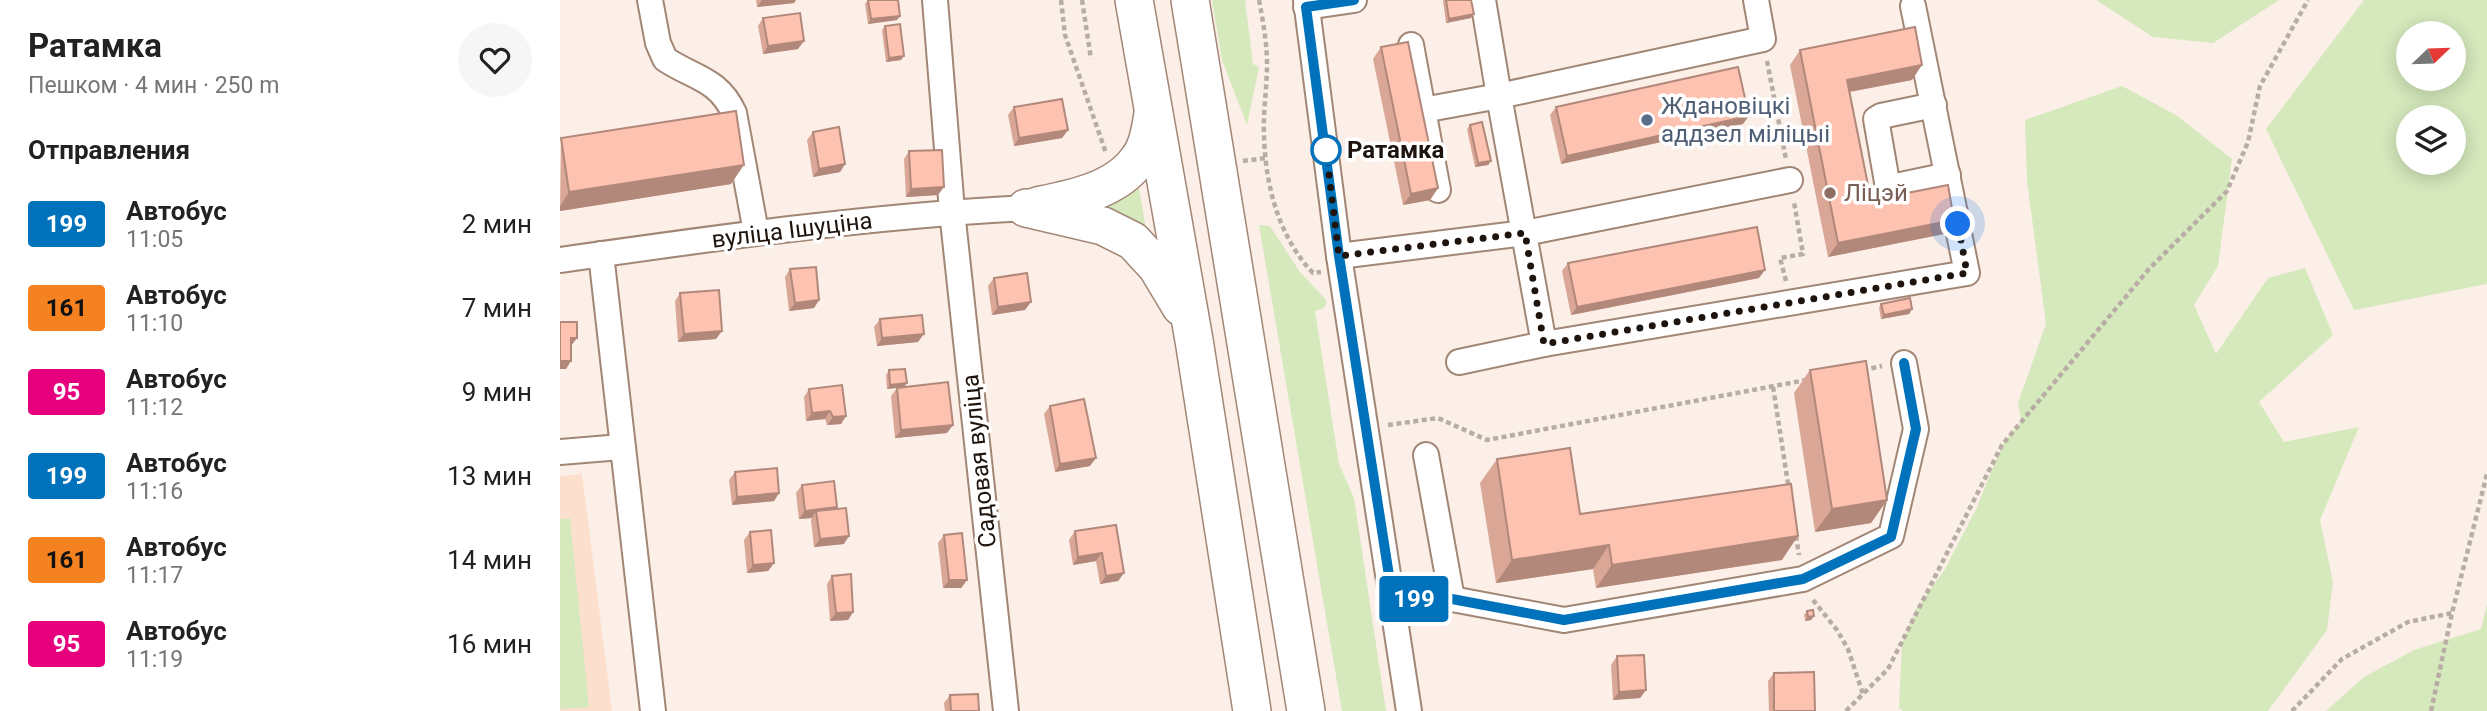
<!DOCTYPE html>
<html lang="ru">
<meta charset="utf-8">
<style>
body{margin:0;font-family:Roboto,sans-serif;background:#f6f6f6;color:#222;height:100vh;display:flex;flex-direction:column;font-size:26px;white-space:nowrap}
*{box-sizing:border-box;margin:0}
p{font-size:23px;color:#767676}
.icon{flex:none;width:38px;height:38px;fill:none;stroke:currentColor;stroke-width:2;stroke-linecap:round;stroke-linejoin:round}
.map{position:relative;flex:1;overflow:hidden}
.sheet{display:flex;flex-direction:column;background:#fff;width:560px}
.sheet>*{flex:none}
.badge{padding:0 14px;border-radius:5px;font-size:24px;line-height:46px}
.needle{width:46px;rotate:67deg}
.tools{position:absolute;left:1836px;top:21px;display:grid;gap:14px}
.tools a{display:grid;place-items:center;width:70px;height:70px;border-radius:50%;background:#fff;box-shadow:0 4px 18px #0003;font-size:35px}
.you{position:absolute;width:35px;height:35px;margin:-18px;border:5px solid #fff;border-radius:50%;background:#1a73e8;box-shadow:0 0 0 10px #1a73e833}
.map>.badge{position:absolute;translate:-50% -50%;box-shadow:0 0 0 4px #fff}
h2{padding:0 28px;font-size:26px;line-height:63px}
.round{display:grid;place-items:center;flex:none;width:74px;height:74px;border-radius:37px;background:#f6f6f6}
.head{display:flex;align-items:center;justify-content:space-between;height:119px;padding:0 28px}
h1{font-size:33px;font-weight:700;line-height:52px}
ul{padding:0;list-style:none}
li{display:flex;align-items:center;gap:21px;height:84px;padding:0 28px}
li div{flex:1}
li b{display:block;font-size:26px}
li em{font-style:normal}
li .badge{min-width:77px;font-weight:700;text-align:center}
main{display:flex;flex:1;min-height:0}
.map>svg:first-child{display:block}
.built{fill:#fcdfcc}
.green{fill:#d5e9bc;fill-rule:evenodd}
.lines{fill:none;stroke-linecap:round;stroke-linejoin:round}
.minor-casing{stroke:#a28675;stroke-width:28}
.highway-casing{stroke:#a28675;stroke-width:40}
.path{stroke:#b8aca5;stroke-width:4.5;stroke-dasharray:5 3.5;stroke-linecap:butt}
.minor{stroke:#fff;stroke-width:24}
.highway{stroke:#fff;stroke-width:37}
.wall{fill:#daa797}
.shaded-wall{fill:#b2887b}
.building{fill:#fec2b0;stroke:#b2887b;stroke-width:2}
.line-casing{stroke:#fff;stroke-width:16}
.line{stroke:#0072bc;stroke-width:10}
.walk{stroke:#1e140d;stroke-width:7;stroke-dasharray:0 12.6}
.service-dot{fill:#5c6f8a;stroke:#fff;stroke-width:2.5}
.stop-dot{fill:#fff;stroke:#0072bc;stroke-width:3.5}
.education-dot{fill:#8d6e63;stroke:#fff;stroke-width:2.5}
.labels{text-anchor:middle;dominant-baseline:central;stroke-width:7;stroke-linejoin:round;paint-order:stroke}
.service-label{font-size:24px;fill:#4e5e75;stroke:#fff;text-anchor:start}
.stop-label{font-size:24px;font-weight:bold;fill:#1e140d;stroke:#fff;text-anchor:start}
.education-label{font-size:24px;fill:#785e54;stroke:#fff;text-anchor:start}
.street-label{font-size:24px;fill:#1e140d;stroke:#fff}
</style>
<main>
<section class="sheet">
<div class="head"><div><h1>Ратамка</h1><p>Пешком · 4 мин · 250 m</p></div><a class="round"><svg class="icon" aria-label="heart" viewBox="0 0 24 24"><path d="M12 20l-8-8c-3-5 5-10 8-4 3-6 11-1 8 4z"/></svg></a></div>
<h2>Отправления</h2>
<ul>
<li><span class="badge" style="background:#0072bc;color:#fff">199</span><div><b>Автобус</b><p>11:05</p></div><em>2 мин</em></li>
<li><span class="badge" style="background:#f58220;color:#111">161</span><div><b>Автобус</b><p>11:10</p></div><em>7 мин</em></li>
<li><span class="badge" style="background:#e6007e;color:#fff">95</span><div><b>Автобус</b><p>11:12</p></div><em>9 мин</em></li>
<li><span class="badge" style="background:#0072bc;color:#fff">199</span><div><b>Автобус</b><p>11:16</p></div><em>13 мин</em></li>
<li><span class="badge" style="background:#f58220;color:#111">161</span><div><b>Автобус</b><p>11:17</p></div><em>14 мин</em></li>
<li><span class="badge" style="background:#e6007e;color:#fff">95</span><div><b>Автобус</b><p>11:19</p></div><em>16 мин</em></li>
</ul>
</section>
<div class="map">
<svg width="1927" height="711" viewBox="0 0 1927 711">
<rect width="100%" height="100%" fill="#fbefe8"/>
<polygon class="built" points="22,474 52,711 0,711 0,476"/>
<g class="green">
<polygon points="652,0 685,0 693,64 699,67 687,125 662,60"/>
<polygon points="1536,0 1719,0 1653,43 1593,37"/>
<path d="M1804,0H1927V284L1794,310L1706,129ZM1848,33H1894V79H1848ZM1848,117H1894V163H1848Z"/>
<polygon points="1562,86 1616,115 1672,159 1658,266 1634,305 1656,354 1708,278 1745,268 1773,335 1699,402 1724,442 1799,427 1760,520 1773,582 1767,630 1708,711 1343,711 1339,708 1342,643 1356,609 1385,569 1417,507 1442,445 1461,421 1458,403 1486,324 1467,181 1465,120"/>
<polygon points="576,171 587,235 519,207"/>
<polygon points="699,225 710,226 740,272 767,301 764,308 755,311 779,464 794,498 826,711 782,711"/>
<polygon points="10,518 29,707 0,709 0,519"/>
<polygon points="1927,604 1927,711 1766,711 1804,677 1854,650 1921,629"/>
</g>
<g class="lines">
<g class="minor-casing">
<g id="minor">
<path d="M90,0L98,43L105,59C133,78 158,78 174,113L196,232"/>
<polyline points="375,0 392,211 446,711"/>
<polyline points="746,0 779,256 849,711"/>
<polyline points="1196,0 1203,39 939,96 984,344 1407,273 1353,6"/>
<polyline points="746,7 794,0"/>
<polyline points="851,45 863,110"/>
<polyline points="1374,105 1321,116 1316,119 1327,182 1330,186 1336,186 1388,175"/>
<polyline points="878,190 863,110 939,96 923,0"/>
<polyline points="41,254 93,711"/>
<polyline points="779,256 965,233 1230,180"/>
<path d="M0,260C155,238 309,216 466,208"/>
<polyline points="899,362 984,344"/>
<polyline points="0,452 61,447"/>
<polyline points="866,455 892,599"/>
<polyline points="833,601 892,599 1004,620 1243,579 1331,536 1356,429 1344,363"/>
</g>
</g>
<g class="highway-casing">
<g id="highway">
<polyline points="574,0 634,340 692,711"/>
<polyline points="630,0 746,711"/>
<path d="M477,206C511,199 555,191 577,161C588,148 590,131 593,114"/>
<polyline points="466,208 543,226 573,241 597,267 621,307"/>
</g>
</g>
<g class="path">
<polyline points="501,0 505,35 546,153"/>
<polyline points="522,0 531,59"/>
<path d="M699,0C703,21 707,43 707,64C707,88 703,111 704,134C705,184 718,236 753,273L761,272"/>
<polyline points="1207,61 1226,159"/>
<polyline points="683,161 706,158"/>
<polyline points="1226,281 1220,258 1243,254 1234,202"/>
<polyline points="1303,370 1322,366"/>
<polyline points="1213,387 1229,490"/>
<polyline points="828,425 878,418 927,440 1246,380"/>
<polyline points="1236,536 1239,555"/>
<polyline points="1253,600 1277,630 1288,649 1303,694"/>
<polyline points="1286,711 1328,669 1442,445 1589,269 1667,191 1688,142 1700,86 1748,0"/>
<polyline points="1732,711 1782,659 1848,622 1892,613"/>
<polyline points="1871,711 1892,613 1927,474"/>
</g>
<use href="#minor" class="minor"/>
<use href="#highway" class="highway"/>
</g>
<g class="wall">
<polygon points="196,0 236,0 234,3 197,7"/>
<polygon points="308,0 337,20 308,24 305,4"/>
<polygon points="883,0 911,0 911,18 886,23"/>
<polygon points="203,18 238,49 203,54 198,26"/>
<polygon points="325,26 344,56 341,60 326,62 322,30"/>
<polygon points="821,47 878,188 870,200 843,205 813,59"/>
<polygon points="1240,50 1352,80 1290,92 1311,200 1384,234 1268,257 1230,65"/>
<polygon points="454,107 508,130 502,138 454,146 448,115"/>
<polygon points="996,107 1183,124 1001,164 990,115"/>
<polygon points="910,125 931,161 928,165 915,167 907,129"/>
<polygon points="253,132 285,164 280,172 253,177 247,140"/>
<polygon points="1,138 171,184 0,211"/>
<polygon points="349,151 378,195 346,197 344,159"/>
<polygon points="1008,263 1199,278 1011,315 1002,271"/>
<polygon points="230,269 259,300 254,308 229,311 225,277"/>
<polygon points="434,278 465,310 432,315 428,286"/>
<polygon points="120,293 156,339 118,342 115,301"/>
<polygon points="1321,304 1352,309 1349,314 1321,319 1319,308"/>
<polygon points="320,319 358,342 317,346 314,327"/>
<polygon points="329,370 344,387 387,433 335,438 331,396 337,388 327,389 326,375"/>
<polygon points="1250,370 1327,500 1311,523 1255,532 1234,393"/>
<polygon points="249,389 286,416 281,424 267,425 265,419 246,421 244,397"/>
<polygon points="490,406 530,466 495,472 484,414"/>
<polygon points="937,459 1020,514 1222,560 1036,588 1033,569 936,583 920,483"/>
<polygon points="175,472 219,493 214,501 172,505 169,480"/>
<polygon points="242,485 276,509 284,544 254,547 251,520 252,518 239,519 236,493"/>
<polygon points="556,525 564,573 558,581 540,584 536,561 513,565 509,540 515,531"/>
<polygon points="190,532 214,563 208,571 187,573 184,540"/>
<polygon points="384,535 407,580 401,588 383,588 378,543"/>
<polygon points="272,576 293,612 288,620 270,621 267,584"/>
<polygon points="1247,611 1254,616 1251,620 1245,621 1244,615"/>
<polygon points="1057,656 1086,690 1080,698 1053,700 1051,665"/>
<polygon points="1214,673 1254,711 1209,711 1208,681"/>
<polygon points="390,695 419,711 385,711 384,703"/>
</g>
<g class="shaded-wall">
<polygon points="202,0 236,0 234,3 197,7"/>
<polygon points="914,14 911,18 886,23 889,19"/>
<polygon points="340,16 337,20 308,24 311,19"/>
<polygon points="244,41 238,49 203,54 208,46"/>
<polygon points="344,56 341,60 326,62 329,58"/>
<polygon points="1362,65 1352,80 1277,94 1287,80"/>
<polygon points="1189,116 1183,124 1001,164 1007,156"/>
<polygon points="508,130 502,138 454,146 459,138"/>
<polygon points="931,161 928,165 915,167 918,163"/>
<polygon points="285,164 280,172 253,177 259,169"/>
<polygon points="184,165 171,184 0,211 0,206 9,192"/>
<polygon points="384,187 378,195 346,197 351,189"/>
<polygon points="878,188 870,200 843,205 851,194"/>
<polygon points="1394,220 1384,234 1268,257 1278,243"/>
<polygon points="1205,270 1199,278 1011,315 1017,307"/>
<polygon points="259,300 254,308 229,311 235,303"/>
<polygon points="471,302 465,310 432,315 438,307"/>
<polygon points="1352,309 1349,314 1321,319 1324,315"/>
<polygon points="162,331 156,339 118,342 124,334"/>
<polygon points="364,334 358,342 317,346 322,338"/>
<polygon points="11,338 17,338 11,346"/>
<polygon points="0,361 11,361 6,369 0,369"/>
<polygon points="347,383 344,387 327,389 330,385"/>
<polygon points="270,411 265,419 246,421 252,413"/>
<polygon points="286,416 281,424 267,425 273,417"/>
<polygon points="393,425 387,433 335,438 341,430"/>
<polygon points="536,458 530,466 495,472 500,464"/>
<polygon points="219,493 214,501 172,505 177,497"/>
<polygon points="1327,500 1311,523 1255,532 1272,509"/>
<polygon points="277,507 272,515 256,511 252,518 239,519 245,511"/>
<polygon points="289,536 284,544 254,547 260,539"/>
<polygon points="1238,536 1222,560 1036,588 1052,565"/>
<polygon points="1049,545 1033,569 936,583 952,560"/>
<polygon points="542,553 536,561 513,565 518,557"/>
<polygon points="214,563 208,571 187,573 193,565"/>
<polygon points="564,573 558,581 540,584 546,576"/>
<polygon points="389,580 407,580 401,588 383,588"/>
<polygon points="293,612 288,620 270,621 276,613"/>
<polygon points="1254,616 1251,620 1245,621 1248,617"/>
<polygon points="1086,690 1080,698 1053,700 1059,692"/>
</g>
<g class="building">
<polygon points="308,0 338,0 340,16 311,19"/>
<polygon points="886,0 911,0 914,14 889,19"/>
<polygon points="240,13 244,41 208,46 203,18"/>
<polygon points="340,24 344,56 329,58 325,26"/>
<polygon points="1355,27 1362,65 1287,80 1311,200 1388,185 1394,220 1278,243 1240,50"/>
<polygon points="848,42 878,188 851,194 821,47"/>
<polygon points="1178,67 1189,116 1007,156 996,107"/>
<polygon points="502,99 508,130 459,138 454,107"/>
<polygon points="176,111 184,165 9,192 1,138"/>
<polygon points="922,122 931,161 918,163 910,125"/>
<polygon points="279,127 285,164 259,169 253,132"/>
<polygon points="382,150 384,187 351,189 349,151"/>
<polygon points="1197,227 1205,270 1017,307 1008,263"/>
<polygon points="256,267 259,300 235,303 230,269"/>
<polygon points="467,273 471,302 438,307 434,278"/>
<polygon points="159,290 162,331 124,334 120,293"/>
<polygon points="1350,298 1352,309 1324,315 1321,304"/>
<polygon points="362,315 364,334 322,338 320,319"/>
<polygon points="0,322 17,322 17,338 11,338 11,361 0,361"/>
<polygon points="1306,361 1327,500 1272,509 1250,370"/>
<polygon points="345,369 347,383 330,385 329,370"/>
<polygon points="388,382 393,425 341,430 337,388"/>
<polygon points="282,385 286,416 273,417 270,411 252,413 249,389"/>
<polygon points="524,399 536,458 500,464 490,406"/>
<polygon points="1010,448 1020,514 1231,484 1238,536 1052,565 1049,545 952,560 937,459"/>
<polygon points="217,468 219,493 177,497 175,472"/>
<polygon points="274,481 277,507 245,511 242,485"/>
<polygon points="286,508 289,536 260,539 256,511"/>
<polygon points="556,525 564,573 546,576 542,553 518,557 515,531"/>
<polygon points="211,530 214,563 193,565 190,532"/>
<polygon points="402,533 407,580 389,580 384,535"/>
<polygon points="291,574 293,612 276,613 272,576"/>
<polygon points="1253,610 1254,616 1248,617 1247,611"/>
<polygon points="1084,655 1086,690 1059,692 1057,656"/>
<polygon points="1254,672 1255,711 1214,711 1214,673"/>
<polygon points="418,694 419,711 391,711 390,695"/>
</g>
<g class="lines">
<g class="line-casing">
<polyline id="line" points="794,0 746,7 779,256 833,601 892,599 1004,620 1243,579 1331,537 1356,429 1344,363"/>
</g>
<use href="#line" class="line"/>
<polyline class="walk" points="766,150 779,256 965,233 984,344 1407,273 1398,224"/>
</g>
<circle class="service-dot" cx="1087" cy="120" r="7"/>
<circle class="stop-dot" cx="766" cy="150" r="14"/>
<circle class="education-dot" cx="1270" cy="193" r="7"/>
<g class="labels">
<g class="service-label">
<text x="1101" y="106">Ждановіцкі<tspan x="1101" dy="28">аддзел міліцыі</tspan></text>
</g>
<g class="stop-label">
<text x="787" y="150">Ратамка</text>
</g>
<g class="education-label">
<text x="1284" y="193">Ліцэй</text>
</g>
<g class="street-label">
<text transform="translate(232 230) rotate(-7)">вуліца Ішуціна</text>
<text transform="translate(419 461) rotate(-96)">Садовая вуліца</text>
</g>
</g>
</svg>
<div class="tools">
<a><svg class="needle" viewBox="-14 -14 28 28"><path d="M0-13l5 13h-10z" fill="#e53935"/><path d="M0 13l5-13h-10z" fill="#767676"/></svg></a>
<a><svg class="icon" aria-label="layers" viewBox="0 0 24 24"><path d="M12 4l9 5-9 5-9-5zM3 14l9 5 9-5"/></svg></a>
</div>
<div class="you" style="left:1398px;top:224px"></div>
<b class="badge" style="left:854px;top:599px;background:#0072bc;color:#fff">199</b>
</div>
</main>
